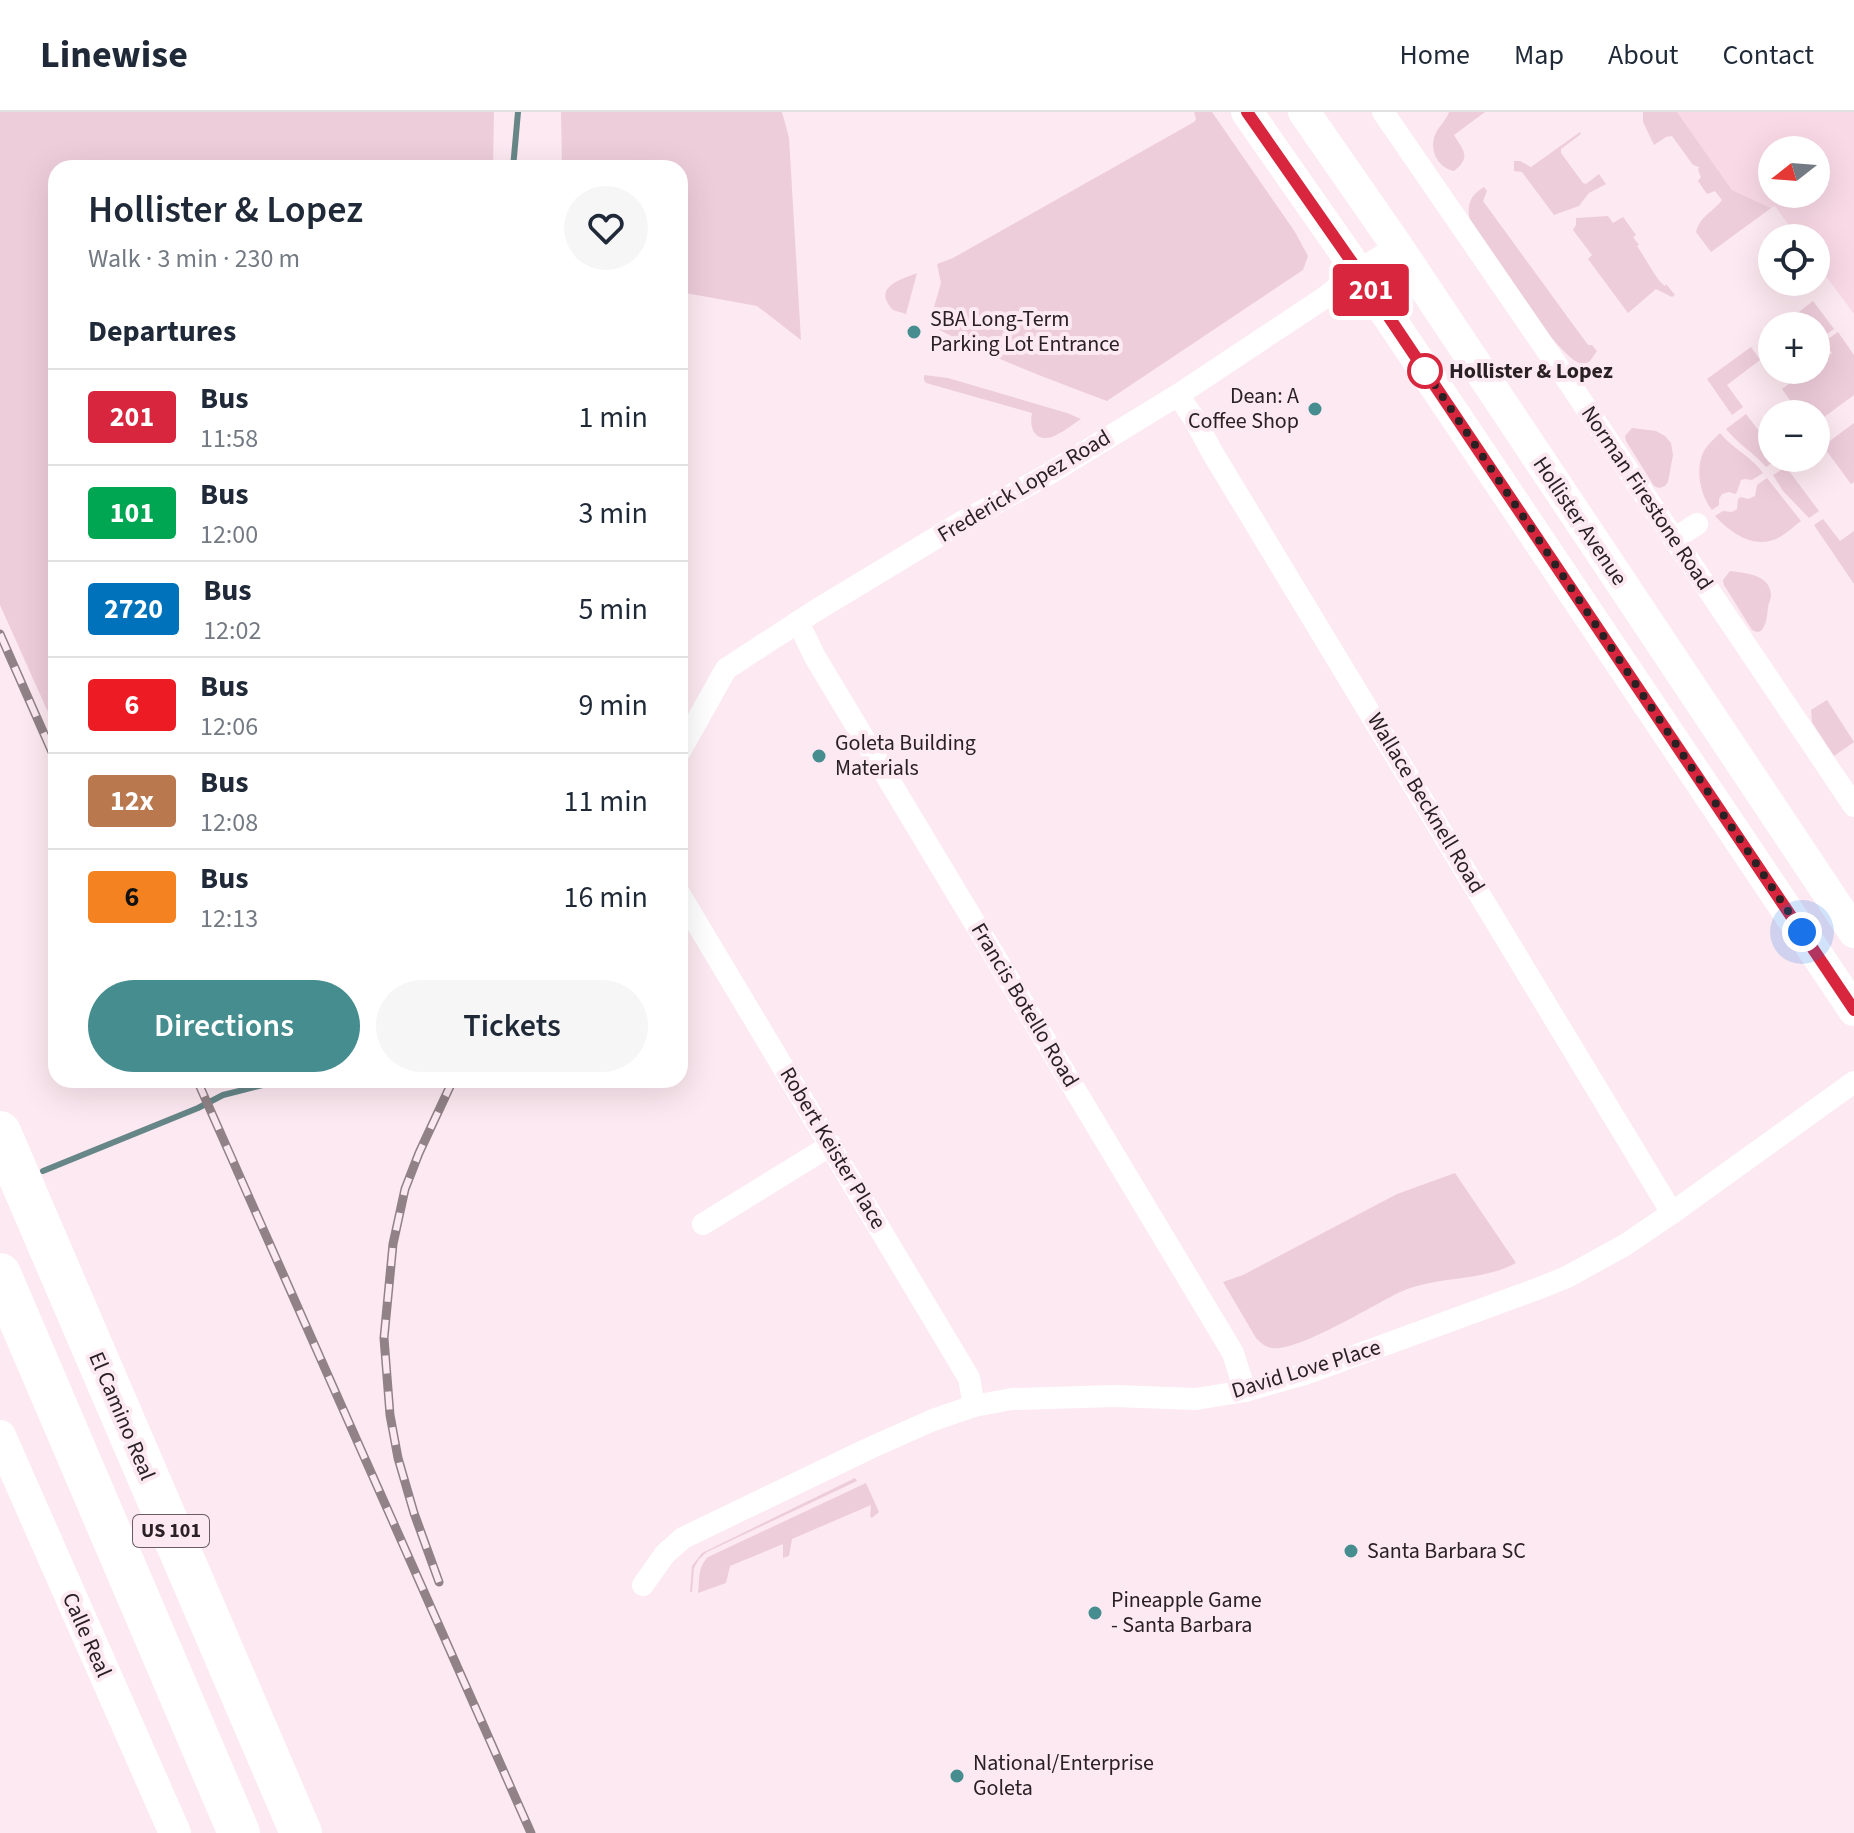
<!DOCTYPE html>
<meta charset="utf-8">
<style>
body{margin:0;font-family:"Source Sans 3",sans-serif;background:#f6f6f7;color:#1f2937;height:100vh;display:flex;flex-direction:column;font-size:30px;white-space:nowrap}
*{box-sizing:border-box;margin:0}
p{font-size:26px;color:#747a83}
.icon{flex:none;width:44px;height:44px;fill:none;stroke:currentColor;stroke-width:2;stroke-linecap:round;stroke-linejoin:round}
.map{position:relative;flex:1;overflow:hidden}
.sheet{position:absolute;left:48px;top:48px;width:640px;height:928px;display:flex;flex-direction:column;background:#fff;border-radius:24px;box-shadow:0 8px 32px #0002}
.sheet>*{flex:none}
.badge{padding:0 16px;border-radius:6px;font-size:28px;line-height:52px}
.needle{width:52px;rotate:253deg}
.fabs{position:absolute;left:1758px;top:24px;display:grid;gap:16px}
.fabs a{display:grid;place-items:center;width:72px;height:72px;border-radius:50%;background:#fff;box-shadow:0 8px 32px #0002;font-size:40px}
.you{position:absolute;width:40px;height:40px;margin:-20px;border:6px solid #fff;border-radius:50%;background:#1a73e8;box-shadow:0 0 0 12px #1a73e833}
.map>.badge{position:absolute;translate:-50% -50%;box-shadow:0 0 0 4px #fff}
h2{padding:0 40px;font-size:30px;line-height:72px}
.round{display:grid;place-items:center;flex:none;width:84px;height:84px;border-radius:42px;background:#f6f6f7}
.headline{display:flex;align-items:center;justify-content:space-between;height:136px;padding:0 40px}
h1{font-size:38px;font-weight:600;line-height:60px}
.primary-button{display:flex;gap:16px;margin-top:auto;padding:16px 40px}
.primary-button a{flex:1;height:92px;border-radius:48px;background:#458d8f;color:#fff;font-size:32px;font-weight:600;line-height:92px;text-align:center}
.primary-button a+a{background:#f6f6f7;color:#1f2937}
ul{padding:0;list-style:none}
li{display:flex;align-items:center;gap:24px;height:96px;padding:0 40px;border-top:2px solid #e0e1e3}
li div{flex:1}
li b{display:block;font-size:30px}
li em{font-style:normal}
li .badge{min-width:88px;font-weight:700;text-align:center}
header{display:flex;align-items:center;gap:48px;box-sizing:border-box;height:112px;padding:0 40px;background:#fff;border-bottom:2px solid #e0e1e3}
header strong{font-size:38px}
nav{display:flex;gap:44px;margin-inline-start:auto;font-size:28px}
.map>svg:first-child{display:block}
.built{fill:#f9d9e6;fill-rule:evenodd}
.green{fill:#eecdda}
.lines{fill:none;stroke-linecap:round;stroke-linejoin:round}
.stream{stroke:#668688;stroke-width:6}
.minor{stroke:#fff;stroke-width:22}
.secondary{stroke:#fff;stroke-width:32}
.motorway{stroke:#fff;stroke-width:42}
.rail-casing{stroke:#908287;stroke-width:9}
.rail{stroke:#fde9f1;stroke-width:6;stroke-dasharray:18;stroke-linecap:butt}
.line-casing{stroke:#fff;stroke-width:18}
.line{stroke:#d7263d;stroke-width:12}
.walk{stroke:#2a2124;stroke-width:8;stroke-dasharray:0 14.4}
.poi-dot{fill:#458d8f;stroke:#fde9f1;stroke-width:3}
.stop-dot{fill:#fff;stroke:#d7263d;stroke-width:4}
.labels{text-anchor:middle;dominant-baseline:central;stroke-width:8;stroke-linejoin:round;paint-order:stroke}
.shield{fill:#fde9f1;stroke:#695d62;stroke-width:2}
.shield-label{font-size:20px;font-weight:bold;fill:#2a2124}
.poi-label{font-size:22px;fill:#2a2124;stroke:#fde9f1;text-anchor:start}
.stop-label{font-size:22px;font-weight:bold;fill:#2a2124;stroke:#fde9f1;text-anchor:start}
.street-label{font-size:22px;fill:#2a2124;stroke:#fde9f1}
</style>
<header>
<strong>Linewise</strong>
<nav><a>Home</a><a>Map</a><a>About</a><a>Contact</a></nav>
</header>
<div class="map">
<svg width="1854" height="1721" viewBox="0 0 1854 1721">
<rect width="100%" height="100%" fill="#fde9f1"/>
<path class="built" d="M1677,0H1854V202L1816,151V126H1798L1775,94L1771,96L1732,78ZM1772,38H1816V82H1772Z"/>
<g class="green">
<polygon points="0,0 494,0 493,56 56,56 56,618 0,493"/>
<polygon points="561,0 782,0 789,26 801,228 757,194 680,180 680,56 562,56"/>
<path d="M1194,0H1212L1295,120L1308,144L1303,158L1107,289C1047,266 985,244 929,212L941,171L937,152L953,146L1194,10L1196,7Z"/>
<path d="M1449,0H1485L1454,23C1463,38 1472,45 1454,59C1438,56 1429,38 1435,23C1438,15 1446,9 1449,0Z"/>
<path d="M1643,0H1677L1732,78L1771,96L1711,140L1696,120C1700,104 1713,100 1722,88L1715,79L1707,82L1698,69L1701,65L1698,58L1699,55L1693,53L1672,24L1666,25L1654,33L1643,10Z"/>
<polygon points="1580,20 1581,22 1561,37 1561,41 1583,71 1586,72 1599,62 1606,72 1589,81 1579,94 1554,103 1522,60 1514,59 1514,49 1520,49 1531,55"/>
<path d="M1484,75L1487,79L1483,89L1588,233H1592L1597,239L1590,249L1583,253C1555,245 1489,137 1470,108C1466,92 1471,83 1484,75Z"/>
<path d="M1608,104L1613,111L1623,105L1636,123L1633,125L1639,133L1637,134C1645,145 1656,168 1665,174L1666,172L1675,183L1672,185L1656,177L1628,201L1588,147L1592,143L1573,118L1576,113V106Z"/>
<path d="M917,161L906,202L893,198C872,175 900,168 917,161Z"/>
<polygon points="1813,189 1834,217 1821,226 1816,219 1816,214 1812,214 1810,212 1807,214 1781,214"/>
<polygon points="1838,220 1854,243 1854,283 1816,311 1816,302 1800,302 1782,277 1808,258 1816,258 1816,253 1832,241 1824,230"/>
<polygon points="1751,235 1760,248 1727,273 1743,295 1732,303 1707,267"/>
<path d="M924,263L948,266L1067,301L1081,307C1072,313 1062,321 1052,325C1034,330 1029,315 1032,301L926,271L924,268Z"/>
<path d="M1746,302L1772,336V346H1779L1766,355C1754,341 1738,332 1726,317Z"/>
<polygon points="1854,311 1854,370 1851,372 1823,334"/>
<polygon points="1632,316 1656,319 1665,324 1671,331 1673,343 1668,370 1665,374 1659,376 1654,374 1626,329 1625,324"/>
<path d="M1720,321C1733,337 1752,345 1763,361L1752,368L1745,367L1741,368L1737,380L1735,382L1729,380L1722,382L1719,387V393L1712,398C1701,384 1695,359 1703,341C1707,333 1714,327 1720,321Z"/>
<polygon points="1786,355 1819,399 1809,406 1783,379 1773,363"/>
<path d="M1767,366L1801,409C1794,414 1787,421 1780,425C1755,439 1731,421 1715,404L1723,399L1732,400L1737,397L1738,387L1741,385L1748,387L1755,384L1757,373Z"/>
<polygon points="1823,407 1840,429 1854,419 1854,472 1814,413"/>
<path d="M1730,459C1745,461 1769,462 1771,482C1771,488 1769,490 1768,495C1767,504 1767,512 1761,519L1757,520L1752,518L1724,473L1723,468Z"/>
<polygon points="1827,588 1854,630 1834,644 1812,610 1811,598"/>
<path d="M1455,1061L1516,1151C1479,1171 1433,1163 1396,1182C1370,1195 1297,1240 1272,1236C1265,1235 1261,1231 1256,1226L1223,1170L1243,1163L1397,1082Z"/>
<polygon points="855,1366 857,1369 707,1440 699,1447 694,1456 692,1480 690,1480 692,1454 702,1441"/>
<path d="M866,1371L879,1400L872,1406L870,1404L871,1393L792,1427L789,1444L783,1446V1432L730,1454L726,1471L698,1481C700,1467 697,1456 708,1445Z"/>
</g>
<g class="lines">
<g class="stream">
<polyline points="513,56 518,0"/>
<polyline points="43,1059 198,996 223,983 283,968"/>
</g>
<g class="minor">
<polyline points="1383,0 1572,275 1854,694"/>
<polyline points="1178,283 1195,308 1212,340 1672,1101"/>
<polyline points="1674,427 1697,412"/>
<polyline points="798,510 815,545 1233,1241 1245,1279"/>
<polyline points="680,639 726,557 815,499 962,410 1047,363 1178,283 1324,186 1358,159 1397,134"/>
<polyline points="680,783 969,1266 974,1294"/>
<polyline points="703,1112 831,1033"/>
<polyline points="643,1473 665,1442 683,1426 870,1336 933,1308 974,1294 1012,1287 1115,1284 1196,1287 1245,1279 1305,1262 1537,1177 1567,1165 1625,1133 1672,1101 1854,970"/>
</g>
<g class="secondary">
<polyline points="1247,0 1358,159 1854,898"/>
<polyline points="1304,0 1397,134 1854,820"/>
<polyline points="0,1324 175,1721"/>
</g>
<g class="motorway">
<polyline points="0,1020 301,1721"/>
<polyline points="0,1162 239,1721"/>
</g>
<g class="rail-casing">
<g id="rail">
<polyline points="0,522 56,649"/>
<polyline points="197,968 531,1721"/>
<polyline points="439,1470 414,1401 398,1346 390,1303 384,1226 393,1132 405,1077 419,1041 453,968"/>
</g>
</g>
<use href="#rail" class="rail"/>
</g>
<g class="lines">
<g class="line-casing">
<polyline id="line" points="1247,0 1358,159 1854,898"/>
</g>
<use href="#line" class="line"/>
<polyline class="walk" points="1425,259 1418,248 1802,820"/>
</g>
<g class="poi-dot">
<circle cx="914" cy="220" r="8"/>
<circle cx="1315" cy="297" r="8"/>
<circle cx="819" cy="644" r="8"/>
<circle cx="1351" cy="1439" r="8"/>
<circle cx="1095" cy="1501" r="8"/>
<circle cx="957" cy="1664" r="8"/>
</g>
<circle class="stop-dot" cx="1425" cy="259" r="16"/>
<g class="labels">
<rect class="shield" x="133" y="1403" width="76" height="32" rx="6"/>
<g class="shield-label">
<text x="171" y="1419">US 101</text>
</g>
<g class="poi-label">
<text x="930" y="207">SBA Long-Term<tspan x="930" dy="25">Parking Lot Entrance</tspan></text>
<text x="1299" y="284" text-anchor="end">Dean: A<tspan x="1299" dy="25">Coffee Shop</tspan></text>
<text x="835" y="631">Goleta Building<tspan x="835" dy="25">Materials</tspan></text>
<text x="1367" y="1439">Santa Barbara SC</text>
<text x="1111" y="1488">Pineapple Game<tspan x="1111" dy="25">- Santa Barbara</tspan></text>
<text x="973" y="1651">National/Enterprise<tspan x="973" dy="25">Goleta</tspan></text>
</g>
<g class="stop-label">
<text x="1449" y="259">Hollister &amp; Lopez</text>
</g>
<g class="street-label">
<text transform="translate(1024 374) rotate(-31)">Frederick Lopez Road</text>
<text transform="translate(1647 386) rotate(56)">Norman Firestone Road</text>
<text transform="translate(1580 409) rotate(56)">Hollister Avenue</text>
<text transform="translate(1426 691) rotate(59)">Wallace Becknell Road</text>
<text transform="translate(1025 893) rotate(59)">Francis Botello Road</text>
<text transform="translate(833 1036) rotate(59)">Robert Keister Place</text>
<text transform="translate(1306 1257) rotate(-17)">David Love Place</text>
<text transform="translate(122 1304) rotate(67)">El Camino Real</text>
<text transform="translate(87 1523) rotate(66)">Calle Real</text>
</g>
</g>
</svg>
<div class="fabs">
<a><svg class="needle" viewBox="-14 -14 28 28"><path d="M0-13l5 13h-10z" fill="#e53935"/><path d="M0 13l5-13h-10z" fill="#747a83"/></svg></a>
<a><svg class="icon" aria-label="locate" viewBox="0 0 24 24"><circle cx="12" cy="12" r="6"/><path d="M12 2v4M12 18v4M2 12h4M18 12h4"/></svg></a>
<a>+</a>
<a>−</a>
</div>
<div class="you" style="left:1802px;top:820px"></div>
<b class="badge" style="left:1371px;top:178px;background:#d7263d;color:#fff">201</b>
<section class="sheet">
<div class="headline"><div><h1>Hollister &amp; Lopez</h1><p>Walk · 3 min · 230 m</p></div><a class="round"><svg class="icon" aria-label="heart" viewBox="0 0 24 24"><path d="M12 20l-8-8c-3-5 5-10 8-4 3-6 11-1 8 4z"/></svg></a></div>
<h2>Departures</h2>
<ul>
<li><span class="badge" style="background:#d7263d;color:#fff">201</span><div><b>Bus</b><p>11:58</p></div><em>1 min</em></li>
<li><span class="badge" style="background:#00a651;color:#fff">101</span><div><b>Bus</b><p>12:00</p></div><em>3 min</em></li>
<li><span class="badge" style="background:#0072bc;color:#fff">2720</span><div><b>Bus</b><p>12:02</p></div><em>5 min</em></li>
<li><span class="badge" style="background:#ed1c24;color:#fff">6</span><div><b>Bus</b><p>12:06</p></div><em>9 min</em></li>
<li><span class="badge" style="background:#b9784d;color:#fff">12x</span><div><b>Bus</b><p>12:08</p></div><em>11 min</em></li>
<li><span class="badge" style="background:#f58220;color:#111">6</span><div><b>Bus</b><p>12:13</p></div><em>16 min</em></li>
</ul>
<div class="primary-button"><a>Directions</a><a>Tickets</a></div>
</section>
</div>
